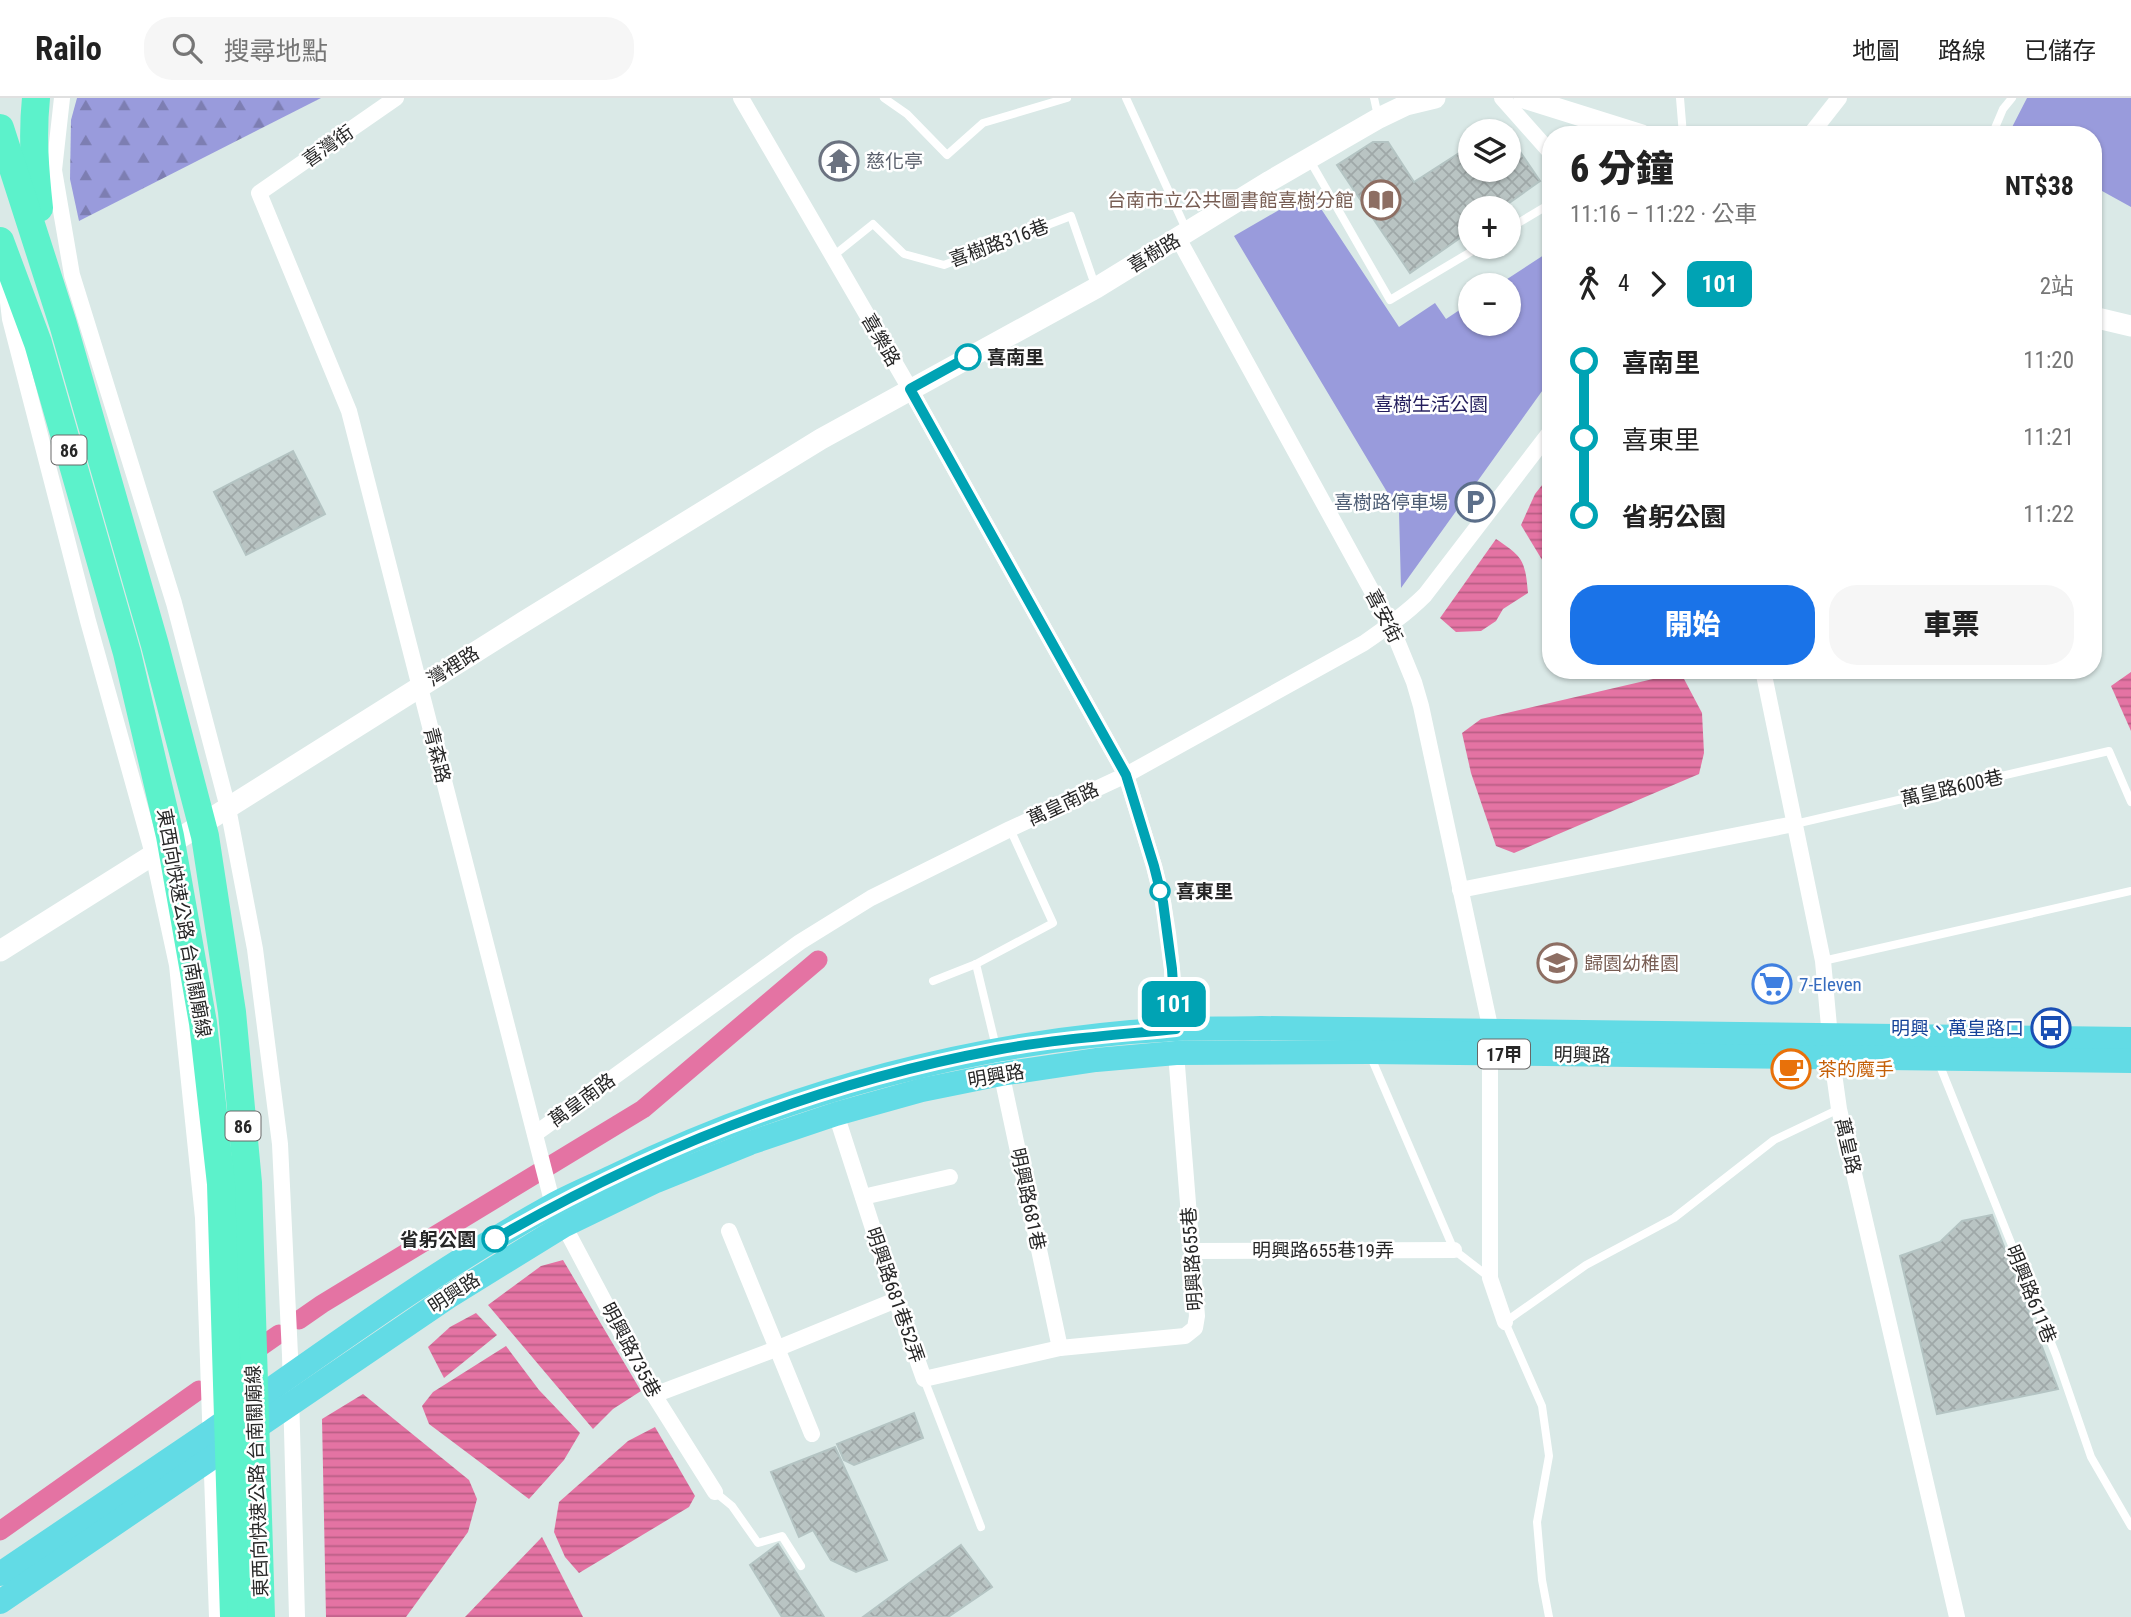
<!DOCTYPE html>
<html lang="zh-TW">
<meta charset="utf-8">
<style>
body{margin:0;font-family:"Roboto Condensed","Noto Sans TC",sans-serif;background:#f6f6f6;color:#222;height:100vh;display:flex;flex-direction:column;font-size:26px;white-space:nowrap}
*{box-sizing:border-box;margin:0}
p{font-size:23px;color:#767676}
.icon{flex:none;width:38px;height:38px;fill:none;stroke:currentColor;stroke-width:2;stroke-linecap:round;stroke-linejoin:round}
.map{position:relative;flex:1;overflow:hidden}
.details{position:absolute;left:1542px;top:28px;width:560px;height:553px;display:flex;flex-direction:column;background:#fff;border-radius:28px;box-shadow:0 2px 5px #0004}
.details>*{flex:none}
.badge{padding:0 14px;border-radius:10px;font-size:24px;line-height:46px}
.fabs{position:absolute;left:1458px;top:21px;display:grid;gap:14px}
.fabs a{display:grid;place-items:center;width:63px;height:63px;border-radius:50%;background:#fff;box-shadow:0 2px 5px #0004;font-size:35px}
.map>.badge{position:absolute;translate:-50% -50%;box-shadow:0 0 0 4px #fff}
.legs{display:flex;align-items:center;gap:10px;height:77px;padding:0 28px;font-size:23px}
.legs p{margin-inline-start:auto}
.overview{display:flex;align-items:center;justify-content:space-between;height:119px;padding:0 28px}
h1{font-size:38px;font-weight:800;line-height:52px}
.action{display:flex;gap:14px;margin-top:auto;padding:14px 28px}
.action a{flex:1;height:80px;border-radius:28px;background:#1a73e8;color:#fff;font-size:28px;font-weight:800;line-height:80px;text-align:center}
.action a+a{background:#f6f6f6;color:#222}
ul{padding:0 28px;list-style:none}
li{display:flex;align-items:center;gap:24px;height:77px;font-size:26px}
li i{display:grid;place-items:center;width:10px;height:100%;margin:0 9px;background:currentColor}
li i::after{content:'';width:18px;height:18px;margin:-9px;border:5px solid;border-radius:50%;background:#fff}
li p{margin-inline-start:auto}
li:first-child i{background:linear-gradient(#0000 50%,currentColor 0)}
li:last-child i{background:linear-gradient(currentColor 50%,#0000 0)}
header{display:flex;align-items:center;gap:42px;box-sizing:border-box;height:98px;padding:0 35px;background:#fff;border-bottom:2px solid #e0e0e0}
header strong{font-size:33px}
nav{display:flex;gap:38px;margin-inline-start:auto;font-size:24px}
.search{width:490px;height:63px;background:#f6f6f6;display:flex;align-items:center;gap:18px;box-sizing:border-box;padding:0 24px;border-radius:28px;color:#767676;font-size:26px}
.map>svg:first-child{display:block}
.forest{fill:url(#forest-firs)}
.park{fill:#999bdc}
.water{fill:url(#water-rules)}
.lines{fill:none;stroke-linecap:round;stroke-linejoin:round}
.canal{stroke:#e473a3;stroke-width:19}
.building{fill:url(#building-cross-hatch);stroke:#b4c4c3;stroke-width:2}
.lane{stroke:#fff;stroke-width:8}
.street{stroke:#fff;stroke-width:16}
.secondary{stroke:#fff;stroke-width:21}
.primary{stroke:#62dbe5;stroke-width:24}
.highway{stroke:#5cf2cb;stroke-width:28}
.line-1-casing{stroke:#fff;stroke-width:16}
.line-1{stroke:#00a3b4;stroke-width:10}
.stop-1-dot{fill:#fff;stroke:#00a3b4;stroke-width:3.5}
.labels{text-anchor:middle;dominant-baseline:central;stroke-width:5;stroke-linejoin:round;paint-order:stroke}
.shield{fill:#fff;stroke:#686868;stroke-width:2}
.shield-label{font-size:18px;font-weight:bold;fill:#272727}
.street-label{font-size:19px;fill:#272727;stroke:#fff}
.worship-label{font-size:19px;fill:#5b616d;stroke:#fff;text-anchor:start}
.education-label{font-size:19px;fill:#785e54;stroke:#fff;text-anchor:end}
.stop-label{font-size:19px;font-weight:bold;fill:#272727;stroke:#fff;text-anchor:start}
.park-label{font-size:19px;fill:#241e5d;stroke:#fff}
.service-label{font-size:19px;fill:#4e5e75;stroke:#fff;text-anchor:end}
.shop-label{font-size:19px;fill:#366cbe;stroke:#fff;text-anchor:start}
.transit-label{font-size:19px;fill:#164399;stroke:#fff;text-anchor:end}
.food-label{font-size:19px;fill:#c56008;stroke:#fff;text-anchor:start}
</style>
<header>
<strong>Railo</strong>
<div class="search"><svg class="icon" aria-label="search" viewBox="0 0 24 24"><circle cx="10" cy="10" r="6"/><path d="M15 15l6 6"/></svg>搜尋地點</div>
<nav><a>地圖</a><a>路線</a><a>已儲存</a></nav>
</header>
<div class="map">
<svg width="2131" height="1519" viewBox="0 0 2131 1519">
<defs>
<pattern id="forest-firs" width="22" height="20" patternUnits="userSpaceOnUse" patternTransform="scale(1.75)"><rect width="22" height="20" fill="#999bdc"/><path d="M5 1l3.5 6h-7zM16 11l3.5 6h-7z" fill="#7d7eb2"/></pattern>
<pattern id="water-rules" width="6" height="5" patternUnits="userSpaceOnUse" patternTransform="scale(1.75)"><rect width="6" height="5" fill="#e473a3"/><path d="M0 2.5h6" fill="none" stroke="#b95e85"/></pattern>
<pattern id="building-cross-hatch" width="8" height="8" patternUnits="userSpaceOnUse" patternTransform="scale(1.75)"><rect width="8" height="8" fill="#b9c4c3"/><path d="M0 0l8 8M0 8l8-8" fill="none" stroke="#9fa8a8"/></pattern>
</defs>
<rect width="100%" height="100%" fill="#dae9e7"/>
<polygon class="forest" points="77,0 321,0 79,123 70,81 71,22"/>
<g class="park">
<polygon points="2027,0 2131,0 2131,109 2093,88 2093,37 2008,37"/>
<polygon points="1310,94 1399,229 1435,205 1446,221 1470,205 1470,226 1508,226 1508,187 1498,187 1550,153 1550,282 1401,490 1399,414 1234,138"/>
</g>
<g class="water">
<polygon points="1550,377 1550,475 1521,427 1535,396"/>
<path d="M1496,441C1523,459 1525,462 1528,495L1503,511L1496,523L1481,533L1456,534L1440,520Z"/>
<polygon points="2131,574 2131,633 2111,588"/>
<polygon points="1683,579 1702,615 1704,655 1699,676 1514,755 1496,748 1471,675 1462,635 1481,621 1653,581"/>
<polygon points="563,1162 641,1293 613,1311 593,1331 488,1207 541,1168"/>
<polygon points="476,1215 497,1237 444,1280 428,1249 450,1229"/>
<polygon points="506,1248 539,1292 580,1335 564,1362 529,1401 429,1326 422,1308 433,1294"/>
<polygon points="363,1296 469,1382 477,1401 468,1434 406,1519 326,1519 322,1321"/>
<polygon points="655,1329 695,1398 689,1409 579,1475 565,1459 554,1434 559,1404 628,1343"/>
<polygon points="542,1439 583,1519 465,1519"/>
</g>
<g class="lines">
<g class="canal">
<polyline points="299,1222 322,1206 643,1011 818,862"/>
<polyline points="246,1259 279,1236"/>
<polyline points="0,1433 199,1292"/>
</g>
</g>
<g class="building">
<polygon points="1373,44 1388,44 1414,84 1470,48 1470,72 1508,72 1508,49 1514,45 1540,83 1502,110 1470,110 1470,133 1410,175 1337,67"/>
<polygon points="293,353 325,416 246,457 214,394"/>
<polygon points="1992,1117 2058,1291 1937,1316 1900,1158 1940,1144 1962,1123"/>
<polygon points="914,1315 923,1340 854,1367 844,1362 837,1346"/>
<polygon points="835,1349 887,1462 856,1474 831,1462 813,1432 799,1439 771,1374"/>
<polygon points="778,1446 824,1519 782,1519 750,1467"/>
<polygon points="961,1447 992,1489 948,1519 863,1519"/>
</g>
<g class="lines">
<g class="lane">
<polyline points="884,0 907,16 947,57 983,25 1067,0"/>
<polyline points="1126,0 1186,131"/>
<polyline points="1374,0 1378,18"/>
<polyline points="1680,0 1683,37"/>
<polyline points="1992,37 2003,11 2012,0"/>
<polyline points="1309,61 1390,202 1479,149"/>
<polyline points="1508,131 1550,106"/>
<polyline points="833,158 873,126 904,156 944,167 1071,118 1095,187"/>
<polyline points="1795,726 2109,653 2131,704"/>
<polyline points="1823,863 2131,793"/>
<polyline points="976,866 996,949"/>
<polyline points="933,883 976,866 1053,825 1010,731"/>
<polyline points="1370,957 1454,1152 1489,1179"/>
<polyline points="1938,963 2056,1257 2091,1359 2131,1428"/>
<polyline points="924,1281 981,1429"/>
<polyline points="715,1394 732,1408 758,1445 782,1438 801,1468"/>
<polyline points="1549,1519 1542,1482 1537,1424 1549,1358 1542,1308 1505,1224 1586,1167 1674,1120 1774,1042 1839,1011"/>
</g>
<g class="street">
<polyline points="62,0 54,72 72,177 174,505 228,710 255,851 280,1046 290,1257 297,1519"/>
<polyline points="396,0 259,95 349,313 553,1107 654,1297 715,1394"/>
<polyline points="741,0 910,291 1126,677 1154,768 1163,804 1168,835 1172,871 1176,955 1197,1218 1195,1230 1185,1238 1060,1250 924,1281 896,1202 836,1016"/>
<polyline points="1502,0 1550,54"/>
<polyline points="1810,37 1839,0"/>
<polyline points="1178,140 1391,528 1414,584 1421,608 1491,933"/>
<polyline points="6,187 10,221 88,523 153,756 177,867 203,1120 217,1519"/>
<polyline points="1763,572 1823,863 1832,961 1839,1011 1957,1519"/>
<polyline points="1460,792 1794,726"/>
<polyline points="1490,956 1490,1180 1505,1224"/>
<polyline points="1000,969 1060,1250"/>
<path d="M535,1036L800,844L871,800L1010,731L1126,677L1364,545C1386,530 1406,516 1425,497L1550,334"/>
<polyline points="863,1099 950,1079"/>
<polyline points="729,1133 812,1336"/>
<polyline points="1192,1153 1454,1152"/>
<polyline points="654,1297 776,1251 896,1202"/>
</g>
<g class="secondary">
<polyline points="1524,0 1642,37"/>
<polyline points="2093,219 2131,228"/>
<polyline points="0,853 525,523 821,341 1096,190 1270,83 1379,20 1406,7 1435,0"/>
</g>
<g class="primary">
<path d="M0,1476C70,1428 140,1381 210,1334C322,1256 432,1174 551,1108C571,1097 593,1088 614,1078C789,993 982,941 1176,931C1205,930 1233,931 1261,930L2131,941"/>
<polyline points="0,1504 448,1199 563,1128 656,1083 750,1045 836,1016 922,992 1001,976 1096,962 1176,955 1369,954 2131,963"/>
</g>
<g class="highway">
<path d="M36,0C32,38 35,73 39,110"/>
<polyline points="0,30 63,226 155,547 205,738 232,914 248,1085 261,1519"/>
<polyline points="0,143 38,245 127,555 170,738 203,925 221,1086 234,1519"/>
</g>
</g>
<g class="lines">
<g class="line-1-casing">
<path id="line-1" d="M495,1141C651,1051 819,985 996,952C1055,941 1116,937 1176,931L1172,871L1163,804L1154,768L1126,677L910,291L968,259"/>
</g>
<use href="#line-1" class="line-1"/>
</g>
<defs>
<g id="temple-ring" transform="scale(2.0125)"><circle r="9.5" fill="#fff" stroke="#6b7280" stroke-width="1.5"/><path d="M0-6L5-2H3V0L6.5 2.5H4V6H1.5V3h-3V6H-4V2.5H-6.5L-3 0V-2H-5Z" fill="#6b7280"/></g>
<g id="library-ring" transform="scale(2.0125)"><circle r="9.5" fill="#fff" stroke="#8d6e63" stroke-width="1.5"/><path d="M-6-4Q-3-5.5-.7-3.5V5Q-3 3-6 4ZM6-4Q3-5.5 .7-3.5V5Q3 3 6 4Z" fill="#8d6e63"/></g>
<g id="parking-ring" transform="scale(2.0125)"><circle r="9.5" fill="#fff" stroke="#5c6f8a" stroke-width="1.5"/><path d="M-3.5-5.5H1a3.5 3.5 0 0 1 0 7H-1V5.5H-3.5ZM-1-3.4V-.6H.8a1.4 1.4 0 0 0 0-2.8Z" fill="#5c6f8a"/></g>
<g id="school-ring" transform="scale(2.0125)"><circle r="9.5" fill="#fff" stroke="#8d6e63" stroke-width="1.5"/><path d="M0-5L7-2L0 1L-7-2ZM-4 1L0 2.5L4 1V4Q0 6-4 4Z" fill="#8d6e63"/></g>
<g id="supermarket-ring" transform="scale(2.0125)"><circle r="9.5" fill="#fff" stroke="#3f7fe0" stroke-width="1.5"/><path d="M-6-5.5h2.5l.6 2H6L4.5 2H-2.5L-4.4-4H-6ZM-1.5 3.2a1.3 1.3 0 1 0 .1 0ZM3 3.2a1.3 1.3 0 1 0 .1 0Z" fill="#3f7fe0"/></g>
<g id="bus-ring" transform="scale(2.0125)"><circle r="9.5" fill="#fff" stroke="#1a4fb4" stroke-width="1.5"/><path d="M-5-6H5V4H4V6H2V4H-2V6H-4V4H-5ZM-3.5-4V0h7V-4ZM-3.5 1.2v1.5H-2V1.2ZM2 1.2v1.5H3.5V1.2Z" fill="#1a4fb4"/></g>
<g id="cafe-ring" transform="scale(2.0125)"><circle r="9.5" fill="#fff" stroke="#e8710a" stroke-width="1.5"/><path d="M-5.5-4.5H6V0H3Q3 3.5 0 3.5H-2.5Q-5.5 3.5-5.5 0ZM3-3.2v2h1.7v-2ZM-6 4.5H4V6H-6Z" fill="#e8710a"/></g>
</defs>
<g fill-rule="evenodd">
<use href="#temple-ring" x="839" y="63"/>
<use href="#library-ring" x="1381" y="102"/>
<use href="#parking-ring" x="1475" y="404"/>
<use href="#school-ring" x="1557" y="865"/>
<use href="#supermarket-ring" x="1772" y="886"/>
<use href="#bus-ring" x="2051" y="930"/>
<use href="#cafe-ring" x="1791" y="971"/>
</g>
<g class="stop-1-dot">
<circle cx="968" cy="259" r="12"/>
<circle cx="1160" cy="793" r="9"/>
<circle cx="495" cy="1141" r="12"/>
</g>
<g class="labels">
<g class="shield">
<rect x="51.5" y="337.5" width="35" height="29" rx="5"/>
<rect x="1478" y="941.5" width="52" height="29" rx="5"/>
<rect x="225.5" y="1013.5" width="35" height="29" rx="5"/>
</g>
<g class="shield-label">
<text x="69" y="352">86</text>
<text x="1504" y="956">17甲</text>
<text x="243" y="1028">86</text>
</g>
<g class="street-label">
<text transform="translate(328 48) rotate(-35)">喜灣街</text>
<text transform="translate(999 145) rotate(-20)">喜樹路316巷</text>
<text transform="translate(1154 155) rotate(-31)">喜樹路</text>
<text transform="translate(881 242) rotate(60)">喜樂路</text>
<text transform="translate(1384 518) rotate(63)">喜安街</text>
<text transform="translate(453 568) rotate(-32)">灣裡路</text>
<text transform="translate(437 657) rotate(76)">青森路</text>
<text transform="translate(1952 690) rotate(-13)">萬皇路600巷</text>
<text transform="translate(1063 706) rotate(-25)">萬皇南路</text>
<text transform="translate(184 825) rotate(80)">東西向快速公路 台南關廟線</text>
<text transform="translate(1582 957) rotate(1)">明興路</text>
<text transform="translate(996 978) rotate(-10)">明興路</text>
<text transform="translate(582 1002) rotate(-36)">萬皇南路</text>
<text transform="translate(1848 1048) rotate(77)">萬皇路</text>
<text transform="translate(1028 1101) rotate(78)">明興路681巷</text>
<text x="1323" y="1152">明興路655巷19弄</text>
<text transform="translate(1192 1161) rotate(-94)">明興路655巷</text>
<text transform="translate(454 1195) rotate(-33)">明興路</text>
<text transform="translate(2031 1196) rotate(68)">明興路611巷</text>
<text transform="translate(895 1197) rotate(71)">明興路681巷52弄</text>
<text transform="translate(631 1252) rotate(62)">明興路735巷</text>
<text transform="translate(257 1383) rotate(-92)">東西向快速公路 台南關廟線</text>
</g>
<g class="worship-label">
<text x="866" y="63">慈化亭</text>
</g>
<g class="education-label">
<text x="1354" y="102">台南市立公共圖書館喜樹分館</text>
<text x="1584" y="865" text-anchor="start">歸園幼稚園</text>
</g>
<g class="stop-label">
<text x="987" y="259">喜南里</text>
<text x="1176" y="793">喜東里</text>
<text x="476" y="1141" text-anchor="end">省躬公園</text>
</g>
<g class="park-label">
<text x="1431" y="306">喜樹生活公園</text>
</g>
<g class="service-label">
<text x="1448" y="404">喜樹路停車場</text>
</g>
<g class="shop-label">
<text x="1799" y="886">7-Eleven</text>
</g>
<g class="transit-label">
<text x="2024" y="930">明興、萬皇路口</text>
</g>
<g class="food-label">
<text x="1818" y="971">茶的魔手</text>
</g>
</g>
</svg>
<div class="fabs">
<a><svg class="icon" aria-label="layers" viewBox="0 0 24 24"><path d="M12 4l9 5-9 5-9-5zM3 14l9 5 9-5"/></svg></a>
<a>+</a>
<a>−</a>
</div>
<b class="badge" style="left:1174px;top:906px;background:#00a3b4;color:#fff">101</b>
<section class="details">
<div class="overview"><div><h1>6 分鐘</h1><p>11:16 – 11:22 · 公車</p></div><b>NT$38</b></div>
<div class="legs"><svg class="icon" aria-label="walk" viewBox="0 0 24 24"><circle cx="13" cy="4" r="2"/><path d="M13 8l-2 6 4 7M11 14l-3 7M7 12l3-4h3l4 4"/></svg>4<svg class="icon" aria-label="forward" viewBox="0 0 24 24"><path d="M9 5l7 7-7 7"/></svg><b class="badge" style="background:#00a3b4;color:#fff">101</b><p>2站</p></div>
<ul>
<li><i style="color:#00a3b4"></i><b>喜南里</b><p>11:20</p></li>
<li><i style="color:#00a3b4"></i><span>喜東里</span><p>11:21</p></li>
<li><i style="color:#00a3b4"></i><b>省躬公園</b><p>11:22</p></li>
</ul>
<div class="action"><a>開始</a><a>車票</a></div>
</section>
</div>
